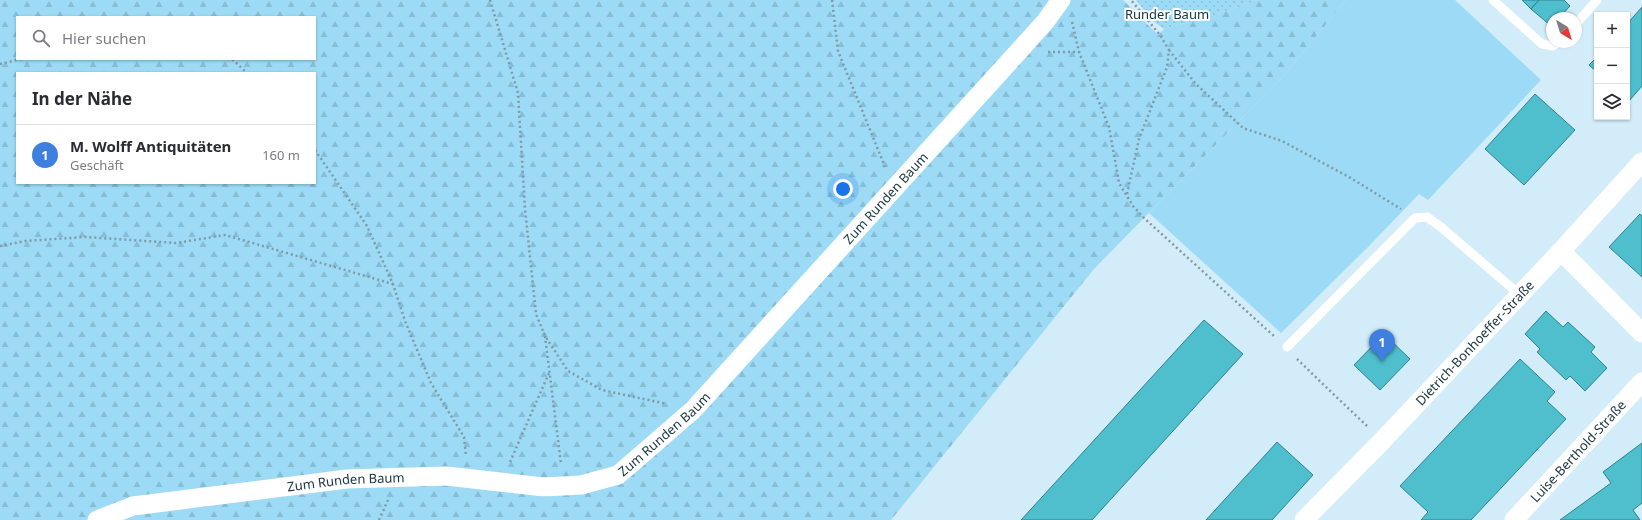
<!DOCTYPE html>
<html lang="de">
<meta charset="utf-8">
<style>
:root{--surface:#fff;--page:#f7f7f7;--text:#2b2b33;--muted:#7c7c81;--line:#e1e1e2;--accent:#bc5a1e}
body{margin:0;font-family:"Noto Sans",sans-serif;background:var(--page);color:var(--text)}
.controls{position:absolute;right:12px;top:12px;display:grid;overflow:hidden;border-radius:0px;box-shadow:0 1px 3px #0004}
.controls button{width:36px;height:36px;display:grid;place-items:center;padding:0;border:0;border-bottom:1px solid var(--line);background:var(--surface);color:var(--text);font:20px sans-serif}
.compass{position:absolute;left:1546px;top:12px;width:36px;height:36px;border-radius:50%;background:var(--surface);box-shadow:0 1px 3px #0004;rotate:142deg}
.you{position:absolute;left:843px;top:189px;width:14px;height:14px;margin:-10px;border:3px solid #fff;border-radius:50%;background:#1a73e8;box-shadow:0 0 0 6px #1a73e833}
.badge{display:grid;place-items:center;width:26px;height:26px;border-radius:50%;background:var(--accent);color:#fff;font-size:13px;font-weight:700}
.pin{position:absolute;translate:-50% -33px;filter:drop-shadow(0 1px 2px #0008)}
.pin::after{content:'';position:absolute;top:21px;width:14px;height:12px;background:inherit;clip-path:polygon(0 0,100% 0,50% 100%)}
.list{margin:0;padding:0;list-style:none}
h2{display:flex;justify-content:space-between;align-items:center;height:52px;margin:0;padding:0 16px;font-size:17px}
h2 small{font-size:13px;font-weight:400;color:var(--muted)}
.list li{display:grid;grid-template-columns:26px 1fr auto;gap:12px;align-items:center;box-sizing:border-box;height:60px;padding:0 16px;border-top:1px solid var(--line)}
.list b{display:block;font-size:15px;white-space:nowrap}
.list p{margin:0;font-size:13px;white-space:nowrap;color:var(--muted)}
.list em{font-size:13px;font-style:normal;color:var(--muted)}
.icon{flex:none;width:22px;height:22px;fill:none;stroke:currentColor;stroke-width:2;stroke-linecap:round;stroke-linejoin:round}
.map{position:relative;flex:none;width:1642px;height:520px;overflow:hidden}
.search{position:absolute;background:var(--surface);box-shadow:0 1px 3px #0004;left:16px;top:16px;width:300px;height:44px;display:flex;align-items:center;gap:10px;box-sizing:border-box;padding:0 14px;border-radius:0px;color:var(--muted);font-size:15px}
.panel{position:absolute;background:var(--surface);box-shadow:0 1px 3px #0004;left:16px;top:72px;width:300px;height:112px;border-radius:0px}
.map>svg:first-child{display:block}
.grass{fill:#9cdaf6}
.forest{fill:url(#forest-firs);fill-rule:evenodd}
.park{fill:url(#park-dots)}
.building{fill:#4fbfce;stroke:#2e828d}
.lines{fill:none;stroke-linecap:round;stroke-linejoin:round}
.path{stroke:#7e9aa6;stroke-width:2.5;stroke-dasharray:2 3;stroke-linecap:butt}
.lane{stroke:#fff;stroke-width:9}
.street{stroke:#fff;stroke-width:19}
.labels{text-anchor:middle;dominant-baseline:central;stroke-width:4;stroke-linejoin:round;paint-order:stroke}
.park-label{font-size:13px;fill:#0c3747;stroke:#fff}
.street-label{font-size:13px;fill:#193541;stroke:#fff}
</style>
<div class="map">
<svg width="1642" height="520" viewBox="0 0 1642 520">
<defs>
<pattern id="forest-firs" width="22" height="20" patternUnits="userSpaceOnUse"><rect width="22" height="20" fill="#9cdaf6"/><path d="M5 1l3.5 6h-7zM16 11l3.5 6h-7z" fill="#86bcd4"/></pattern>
<pattern id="park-dots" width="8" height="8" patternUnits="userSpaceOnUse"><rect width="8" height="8" fill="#9cdaf6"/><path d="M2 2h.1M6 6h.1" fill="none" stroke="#86bcd4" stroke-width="1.8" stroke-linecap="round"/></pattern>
</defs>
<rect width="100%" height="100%" fill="#d2edf9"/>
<polygon class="grass" points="1346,0 1455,0 1541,80 1428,200 1419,194 1369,246 1281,333 1149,213 1285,74"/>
<path class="forest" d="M0 0H1123L1158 35 1164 29 1214 15 1257 0H1346L1285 74 1094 269 891 520H0ZM17 17H315V59H17ZM17 73H315V183H17Z"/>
<polygon class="park" points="1136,0 1257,0 1214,15 1164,29 1152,20"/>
<g class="building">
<polygon points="1522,0 1539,0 1531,9"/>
<polygon points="1539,0 1564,0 1570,6 1559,18 1552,18 1551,26 1531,9"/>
<polygon points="1642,7 1642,86 1629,101 1627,100 1627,24"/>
<polygon points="1597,57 1597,72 1589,65"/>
<polygon points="1535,94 1575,130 1524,185 1485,149"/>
<polygon points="1640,214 1642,216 1642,277 1609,247"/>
<polygon points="1546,311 1563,327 1568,322 1595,347 1591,352 1607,368 1585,391 1570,376 1566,380 1537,352 1540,349 1525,334"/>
<polygon points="1204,320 1243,354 1092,520 1021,520"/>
<polygon points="1384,334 1410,359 1380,390 1354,365"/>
<polygon points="1520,359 1555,392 1547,401 1566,419 1471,520 1421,520 1428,512 1400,486"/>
<polygon points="1277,442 1313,475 1272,520 1206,520"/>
<polygon points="1642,443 1642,503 1633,510 1640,520 1560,520 1611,483 1603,472"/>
</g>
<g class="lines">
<g class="path">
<polyline points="490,0 518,93 525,209 536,314 545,336 568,371 602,390 667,404"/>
<polyline points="832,0 838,51 885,167"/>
<polyline points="1072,22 1079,52 1109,127 1119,183 1133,206 1144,218 1275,337"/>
<polyline points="1169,50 1195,83 1243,128 1282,141 1349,177 1401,209"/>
<polyline points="1048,52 1079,52"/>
<polyline points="227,59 233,60 247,73"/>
<polyline points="0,64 21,59"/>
<polyline points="315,150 367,226 393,284 405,321 431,383 464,437 466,456"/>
<polyline points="1127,194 1139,139 1167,67 1169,50 1160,35 1131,0"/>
<polyline points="0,246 25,241 85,237 176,243 225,235 393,284"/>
<polyline points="545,336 561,464"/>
<polyline points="1297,359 1328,389 1367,426"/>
<polyline points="510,462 549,373"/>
<polyline points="379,520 388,500"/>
</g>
<g class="lane">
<polyline points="1493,0 1542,44 1553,46 1558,42"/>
<polyline points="1576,24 1597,0"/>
<polyline points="1287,347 1415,218 1427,217 1442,228 1519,294"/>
</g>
<g class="street">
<polyline points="1561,251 1642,333"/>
<path id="s1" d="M97 520 133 506 347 479 446 476 544 487 581 485 618 475 693 410 1018 52 1045 22 1061 0"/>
<path id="s2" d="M1304 520 1383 440 1561 251 1642 162"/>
<path id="s3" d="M1514 520 1642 382"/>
</g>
</g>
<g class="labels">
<g class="park-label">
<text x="1167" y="14">Runder Baum</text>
</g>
<g class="street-label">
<text stroke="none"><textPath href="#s1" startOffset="913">Zum Runden Baum</textPath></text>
<text stroke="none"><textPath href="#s2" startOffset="246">Dietrich-Bonhoeffer-Straße</textPath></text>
<text stroke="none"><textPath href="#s1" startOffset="589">Zum Runden Baum</textPath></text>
<text stroke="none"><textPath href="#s3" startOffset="94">Luise-Berthold-Straße</textPath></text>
<text stroke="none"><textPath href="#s1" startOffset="253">Zum Runden Baum</textPath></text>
</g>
</g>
</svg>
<div class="controls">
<button>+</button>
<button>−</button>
<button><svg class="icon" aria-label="layers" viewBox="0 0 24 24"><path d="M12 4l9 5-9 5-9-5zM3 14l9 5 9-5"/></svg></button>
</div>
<svg class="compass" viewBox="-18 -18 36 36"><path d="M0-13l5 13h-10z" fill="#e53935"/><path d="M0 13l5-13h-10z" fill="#7c7c81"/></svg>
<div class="you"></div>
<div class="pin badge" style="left:1382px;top:362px;background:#3f7fe0">1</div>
<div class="search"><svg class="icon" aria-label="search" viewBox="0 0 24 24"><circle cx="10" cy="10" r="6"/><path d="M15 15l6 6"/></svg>Hier suchen</div>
<section class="panel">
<h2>In der Nähe<small></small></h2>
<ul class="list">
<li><span class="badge" style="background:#3f7fe0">1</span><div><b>M. Wolff Antiquitäten</b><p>Geschäft</p></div><em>160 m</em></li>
</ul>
</section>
</div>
